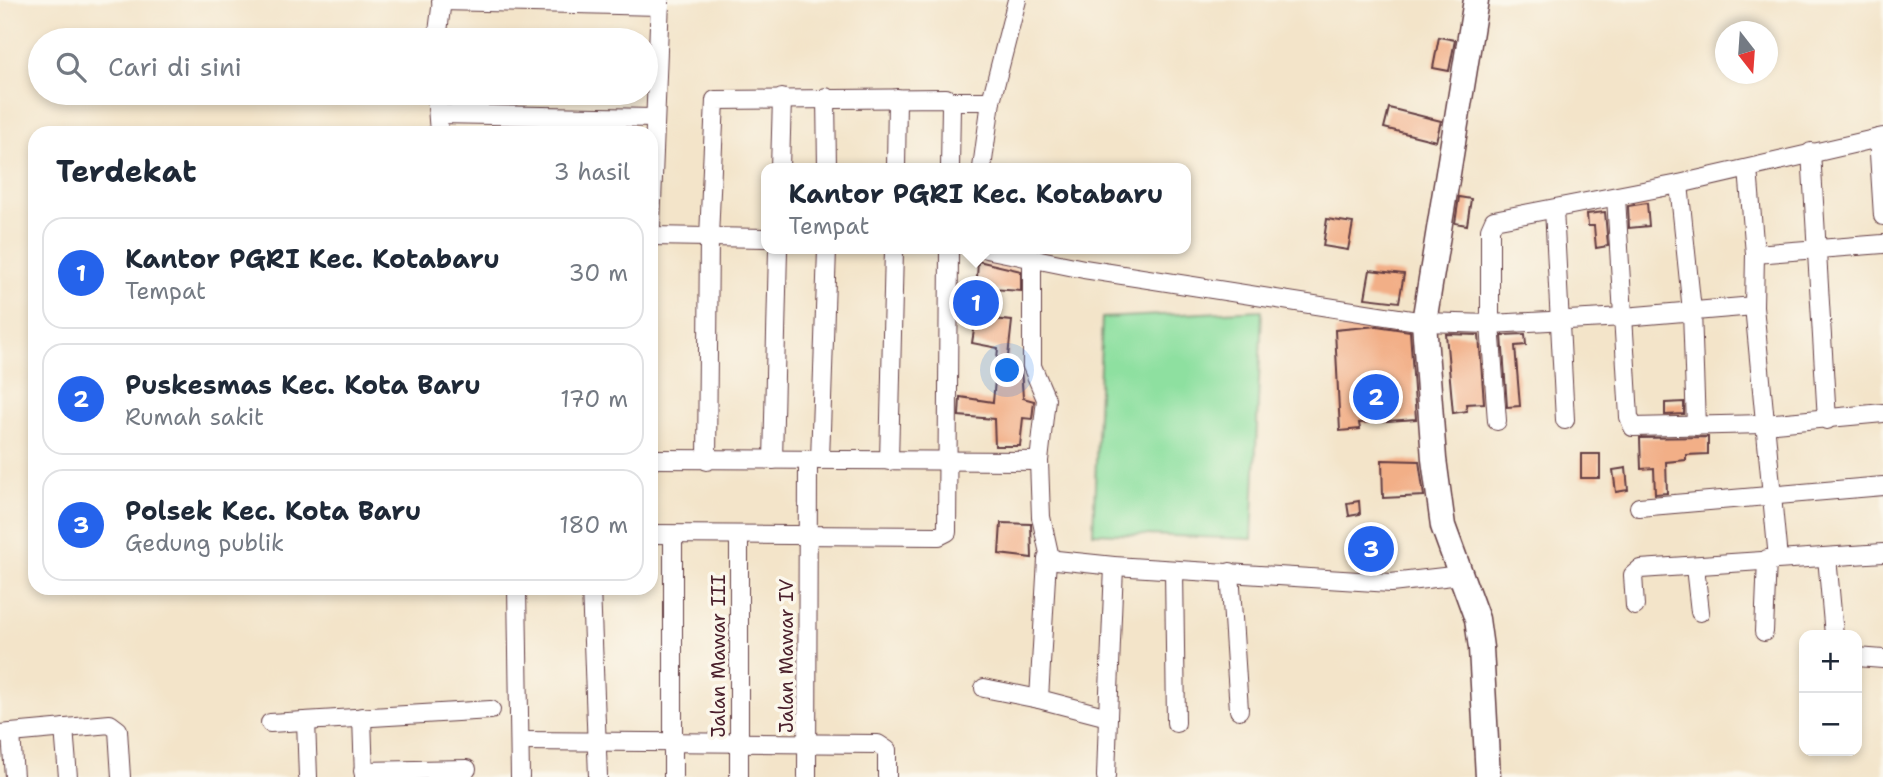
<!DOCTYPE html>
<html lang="id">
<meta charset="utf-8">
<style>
:root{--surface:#fff;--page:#f6f6f7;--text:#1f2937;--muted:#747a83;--line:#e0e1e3;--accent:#2563eb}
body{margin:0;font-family:"Shantell Sans",sans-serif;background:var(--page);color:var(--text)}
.controls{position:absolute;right:21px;bottom:21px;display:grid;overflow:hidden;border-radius:14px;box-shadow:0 4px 10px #0003}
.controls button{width:63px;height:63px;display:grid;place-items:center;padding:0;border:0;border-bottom:2px solid var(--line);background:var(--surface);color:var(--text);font:35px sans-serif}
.compass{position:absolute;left:1715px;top:21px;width:63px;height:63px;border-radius:50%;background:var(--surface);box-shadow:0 4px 10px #0003;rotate:163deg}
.you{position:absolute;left:1008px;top:371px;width:24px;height:24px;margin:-18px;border:5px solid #fff;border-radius:50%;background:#1a73e8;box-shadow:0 0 0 10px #1a73e833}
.badge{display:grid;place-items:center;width:46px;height:46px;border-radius:50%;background:var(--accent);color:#fff;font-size:23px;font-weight:700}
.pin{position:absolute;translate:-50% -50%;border:4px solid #fff;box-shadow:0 2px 7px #0006}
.popup{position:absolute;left:761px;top:163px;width:430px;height:91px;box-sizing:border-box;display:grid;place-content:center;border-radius:14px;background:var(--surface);filter:drop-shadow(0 2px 5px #0005);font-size:23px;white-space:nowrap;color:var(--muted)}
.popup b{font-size:26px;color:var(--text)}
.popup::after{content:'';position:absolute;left:50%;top:100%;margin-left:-14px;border:14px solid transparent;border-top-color:var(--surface)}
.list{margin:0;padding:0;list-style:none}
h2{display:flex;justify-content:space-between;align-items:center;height:91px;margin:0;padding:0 28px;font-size:30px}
h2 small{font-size:23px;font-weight:400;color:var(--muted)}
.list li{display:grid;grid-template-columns:46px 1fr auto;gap:21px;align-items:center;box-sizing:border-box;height:112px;margin:0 14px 14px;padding:0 14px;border:2px solid var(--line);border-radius:21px}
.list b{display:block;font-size:26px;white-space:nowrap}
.list p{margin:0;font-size:23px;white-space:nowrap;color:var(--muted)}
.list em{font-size:23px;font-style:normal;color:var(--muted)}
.icon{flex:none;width:38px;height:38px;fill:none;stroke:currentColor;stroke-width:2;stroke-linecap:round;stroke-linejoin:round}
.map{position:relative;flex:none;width:1883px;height:777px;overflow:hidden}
.search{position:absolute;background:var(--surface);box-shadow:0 4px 10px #0003;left:28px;top:28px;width:630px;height:77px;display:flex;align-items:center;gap:18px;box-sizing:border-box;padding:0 24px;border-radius:38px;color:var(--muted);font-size:26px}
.panel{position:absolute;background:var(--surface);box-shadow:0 4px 10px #0003;left:28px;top:126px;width:630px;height:469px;border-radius:21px}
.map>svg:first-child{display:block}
.green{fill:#8ee0a0;stroke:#6c8066;stroke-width:2}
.building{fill:#f2af87}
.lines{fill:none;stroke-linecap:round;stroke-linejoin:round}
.street-casing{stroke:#633d43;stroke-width:20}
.secondary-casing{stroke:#633d43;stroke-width:27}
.street{stroke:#fff;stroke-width:18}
.secondary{stroke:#fff;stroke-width:24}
.labels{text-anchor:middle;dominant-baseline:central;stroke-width:7;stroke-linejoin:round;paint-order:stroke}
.street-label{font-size:19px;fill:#4a1f2b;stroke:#fbf7ec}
</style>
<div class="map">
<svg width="1883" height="777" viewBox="0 0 1883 777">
<rect width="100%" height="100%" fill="#fbf7ec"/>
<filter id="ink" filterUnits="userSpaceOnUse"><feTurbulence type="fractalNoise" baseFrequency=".0143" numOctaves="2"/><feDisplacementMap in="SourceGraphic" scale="14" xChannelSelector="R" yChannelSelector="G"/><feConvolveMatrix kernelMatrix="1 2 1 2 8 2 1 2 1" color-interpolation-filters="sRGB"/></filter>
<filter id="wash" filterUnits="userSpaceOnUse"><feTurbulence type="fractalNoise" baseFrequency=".00686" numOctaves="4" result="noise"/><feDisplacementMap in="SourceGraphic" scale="28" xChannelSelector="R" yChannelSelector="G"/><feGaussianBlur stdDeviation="1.57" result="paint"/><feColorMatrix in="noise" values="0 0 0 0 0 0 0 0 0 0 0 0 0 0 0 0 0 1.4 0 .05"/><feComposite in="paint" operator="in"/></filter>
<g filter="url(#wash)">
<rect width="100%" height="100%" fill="#f3e4c9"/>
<polygon class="green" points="1262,310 1252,539 1093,533 1102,318"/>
<g id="blocks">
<g class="building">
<polygon points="1439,37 1455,40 1449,71 1433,68"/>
<polygon points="1389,108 1441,121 1436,141 1384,128"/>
<polygon points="1459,197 1471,199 1467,225 1455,223"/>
<polygon points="1647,203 1649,226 1629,228 1628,206"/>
<polygon points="1605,212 1608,246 1596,248 1594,226 1588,226 1587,214"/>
<polygon points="1327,219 1353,223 1348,250 1323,246"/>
<polygon points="978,261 1021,271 1021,291 992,289 992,319 1012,321 1007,366 1021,368 1023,398 1034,401 1032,419 1023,418 1020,446 995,446 994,419 959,416 960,397 993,402 998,348 972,343 977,311 960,309 962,293 976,295"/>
<polygon points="1370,270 1404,274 1399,302 1365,298"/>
<polygon points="1377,326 1410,331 1416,419 1359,423 1360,429 1340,431 1335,330"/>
<polygon points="1446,334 1479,335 1484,403 1466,404 1467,411 1453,413"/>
<polygon points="1525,334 1526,345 1515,346 1520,406 1507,407 1502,335"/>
<polygon points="1684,402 1684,414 1665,415 1665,403"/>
<polygon points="1708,437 1708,454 1686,455 1686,460 1666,462 1667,493 1655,494 1654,468 1641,469 1640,438"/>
<rect x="1581" y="454" width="19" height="24"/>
<polygon points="1382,460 1419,461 1424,496 1383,498"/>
<polygon points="1626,468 1628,490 1616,492 1613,470"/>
<polygon points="1359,501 1360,514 1349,516 1347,503"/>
<polygon points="1001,523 1031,524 1032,558 999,554"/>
</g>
</g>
</g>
<g filter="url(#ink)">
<use href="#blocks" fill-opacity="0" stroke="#633d43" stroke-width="2"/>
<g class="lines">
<defs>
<g id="street">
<polyline points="441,1 660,6"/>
<polyline points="437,40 442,0"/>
<polyline points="436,93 439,133"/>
<polyline points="826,97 827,168"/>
<polyline points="950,101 991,101 1017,0"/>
<polyline points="438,114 655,118"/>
<polyline points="1878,138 1883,216"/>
<polyline points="1811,152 1827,420"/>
<polyline points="780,168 782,98"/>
<polyline points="896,168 897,98"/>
<polyline points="982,168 991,101"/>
<polyline points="1748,169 1755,254 1754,306 1778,559"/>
<polyline points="1679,184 1692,311 1696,426"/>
<polyline points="1616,197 1629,417 1633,427 1765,424 1883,413"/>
<polyline points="1554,209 1565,420"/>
<polyline points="651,227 660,0"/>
<polyline points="651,236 766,238"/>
<polyline points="986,249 1084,269 1424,322 1490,324 1624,317 1754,306"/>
<polyline points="1755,254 1883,244"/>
<polyline points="1032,258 1032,366 1046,399 1039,461 1041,517 1050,558"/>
<polyline points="1497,421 1490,324 1490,229 1494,220 1679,184 1883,137"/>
<polyline points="651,459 1039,461"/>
<polyline points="773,460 778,249"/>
<polyline points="820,460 827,249"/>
<polyline points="707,461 709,237 715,100 946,98 951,105 950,168"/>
<polyline points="889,461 894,249"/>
<polyline points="1639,507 1883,486"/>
<polyline points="651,534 939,536 947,532 949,249"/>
<polyline points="673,535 673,777"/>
<polyline points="739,535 739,777"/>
<polyline points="1827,557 1834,635"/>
<polyline points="1695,567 1700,612"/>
<polyline points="1174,570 1176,723"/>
<polyline points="1230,572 1239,710"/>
<polyline points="517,588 520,777"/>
<polyline points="591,588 598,777"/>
<polyline points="1635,606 1633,575 1640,569 1883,553"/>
<polyline points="1764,632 1767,559"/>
<polyline points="1857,657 1883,659"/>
<polyline points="984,688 1039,699"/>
<polyline points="362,717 364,777"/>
<polyline points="1108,717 1114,566"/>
<polyline points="306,721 308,777"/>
<polyline points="270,723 491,710"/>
<polyline points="64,728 68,777"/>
<polyline points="11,733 14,777"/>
<polyline points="0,734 110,724 118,730 121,777"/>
<polyline points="520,741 878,744 887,750 887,777"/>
<polyline points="363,771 467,769"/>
<polyline points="807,777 808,460"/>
<polyline points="1106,777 1108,717 1039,699 1047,559 1114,566 1391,583 1461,575"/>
</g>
<polyline id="secondary" points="1476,0 1424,322 1434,459 1443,526 1477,619 1481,648 1488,777"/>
</defs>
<use href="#street" class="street-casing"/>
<use href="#secondary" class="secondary-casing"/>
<use href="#street" class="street"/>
<use href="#secondary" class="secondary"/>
</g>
</g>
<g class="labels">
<g class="street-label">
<text transform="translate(718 656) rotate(-90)">Jalan Mawar III</text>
<text transform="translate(786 656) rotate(-90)">Jalan Mawar IV</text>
</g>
</g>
</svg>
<div class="controls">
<button>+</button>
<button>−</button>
</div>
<svg class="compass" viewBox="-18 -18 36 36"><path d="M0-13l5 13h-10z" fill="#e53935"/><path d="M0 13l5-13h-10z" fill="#747a83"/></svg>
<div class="you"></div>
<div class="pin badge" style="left:976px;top:303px">1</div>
<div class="popup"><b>Kantor PGRI Kec. Kotabaru</b>Tempat</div>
<div class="pin badge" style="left:1376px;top:397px">2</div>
<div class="pin badge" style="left:1371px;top:549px">3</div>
<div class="search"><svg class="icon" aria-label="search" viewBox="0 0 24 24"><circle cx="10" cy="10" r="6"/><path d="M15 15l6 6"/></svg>Cari di sini</div>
<section class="panel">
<h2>Terdekat<small>3 hasil</small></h2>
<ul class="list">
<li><span class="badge">1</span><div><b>Kantor PGRI Kec. Kotabaru</b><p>Tempat</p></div><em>30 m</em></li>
<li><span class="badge">2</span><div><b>Puskesmas Kec. Kota Baru</b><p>Rumah sakit</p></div><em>170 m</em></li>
<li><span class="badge">3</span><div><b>Polsek Kec. Kota Baru</b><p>Gedung publik</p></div><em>180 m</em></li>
</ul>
</section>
</div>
